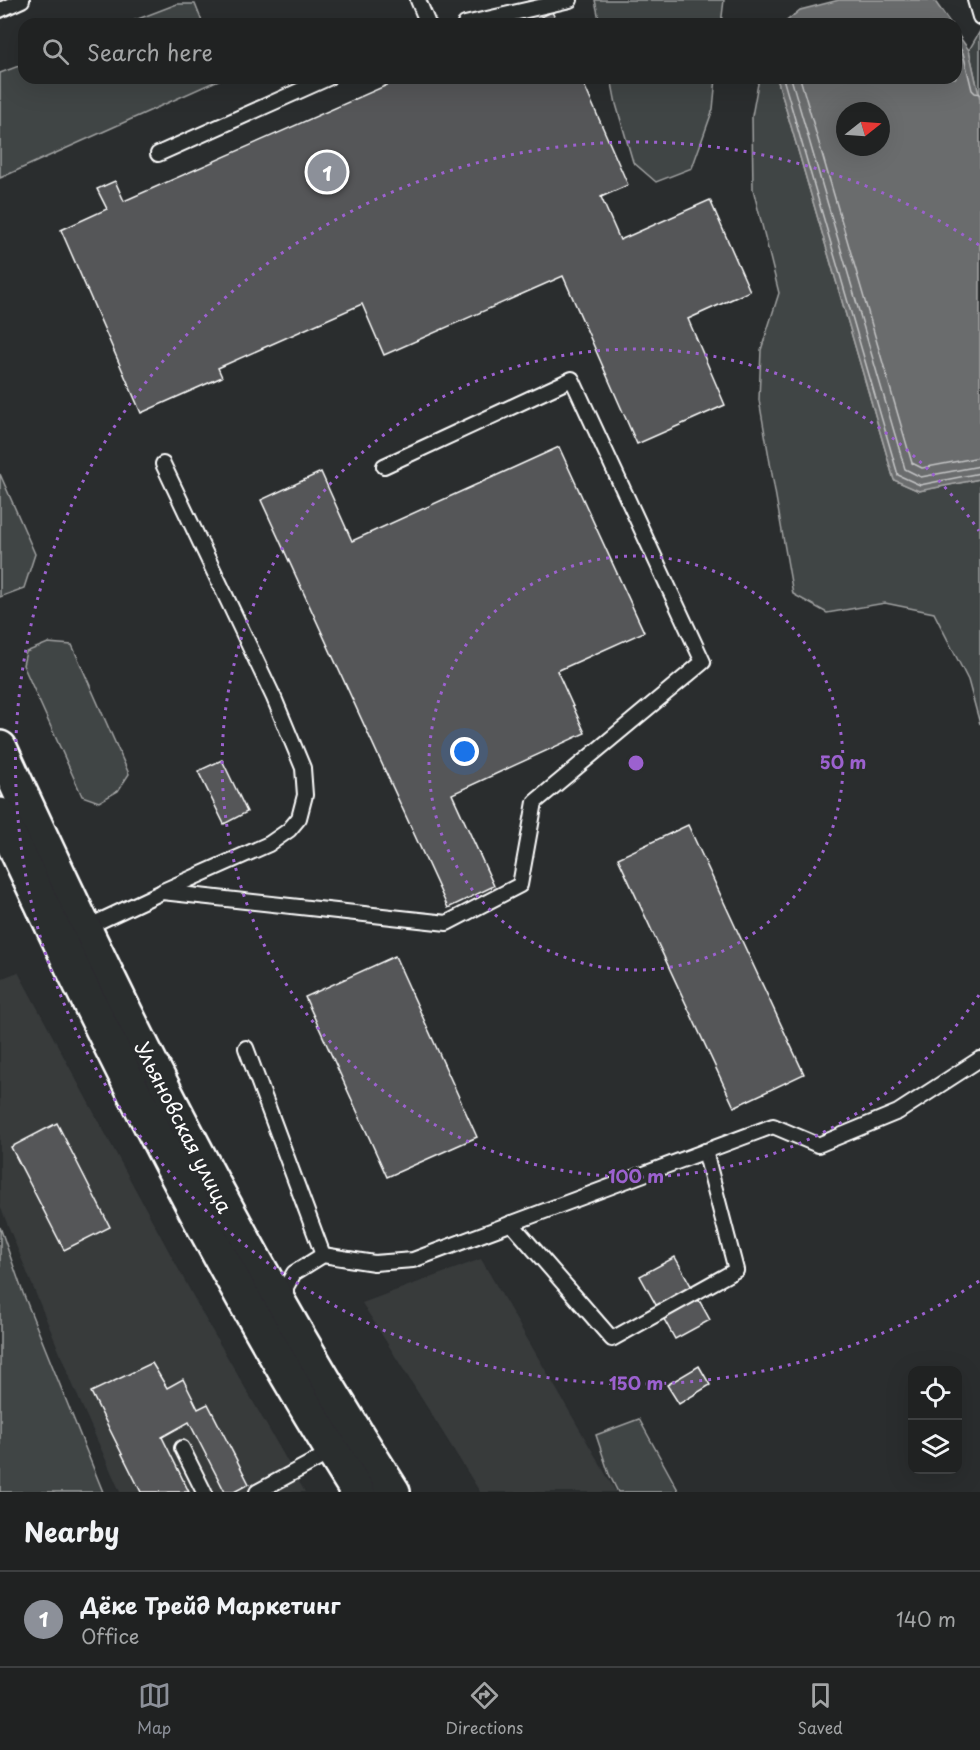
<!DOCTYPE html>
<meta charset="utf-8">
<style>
:root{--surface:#202222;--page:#282a2a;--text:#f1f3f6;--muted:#a2a4a5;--line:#3d3f40;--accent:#8c9099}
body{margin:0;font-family:"Playpen Sans",sans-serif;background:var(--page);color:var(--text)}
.controls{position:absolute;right:18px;bottom:18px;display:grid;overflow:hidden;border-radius:12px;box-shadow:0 6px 24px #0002}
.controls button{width:54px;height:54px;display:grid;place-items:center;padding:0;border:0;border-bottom:2px solid var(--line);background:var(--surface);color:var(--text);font:30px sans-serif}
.compass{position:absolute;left:836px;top:102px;width:54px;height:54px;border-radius:50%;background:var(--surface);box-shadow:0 6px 24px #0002;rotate:73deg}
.you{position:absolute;left:465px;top:752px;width:21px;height:21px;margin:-15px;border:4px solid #fff;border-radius:50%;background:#1a73e8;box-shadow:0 0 0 9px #1a73e833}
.badge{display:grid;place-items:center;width:39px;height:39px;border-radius:50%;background:var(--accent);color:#fff;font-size:20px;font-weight:700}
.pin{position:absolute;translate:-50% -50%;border:3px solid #fff;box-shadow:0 2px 6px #0006}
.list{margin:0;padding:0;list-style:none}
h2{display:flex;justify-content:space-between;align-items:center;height:78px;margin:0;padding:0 24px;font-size:26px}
h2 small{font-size:20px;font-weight:400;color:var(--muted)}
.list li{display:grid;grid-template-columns:39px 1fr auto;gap:18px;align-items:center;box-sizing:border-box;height:96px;padding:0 24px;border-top:2px solid var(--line)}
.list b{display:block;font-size:22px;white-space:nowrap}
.list p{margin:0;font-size:20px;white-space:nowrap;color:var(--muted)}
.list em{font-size:20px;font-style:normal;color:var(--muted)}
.icon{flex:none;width:33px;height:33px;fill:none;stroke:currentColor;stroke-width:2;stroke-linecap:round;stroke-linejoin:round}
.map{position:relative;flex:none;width:980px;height:1492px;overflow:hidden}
.search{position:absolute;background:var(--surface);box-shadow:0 6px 24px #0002;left:18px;right:18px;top:18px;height:66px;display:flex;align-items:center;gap:15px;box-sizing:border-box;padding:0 21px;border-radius:18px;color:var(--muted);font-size:22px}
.sheet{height:174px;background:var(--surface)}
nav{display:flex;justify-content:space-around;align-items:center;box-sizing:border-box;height:84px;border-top:2px solid var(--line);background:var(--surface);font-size:16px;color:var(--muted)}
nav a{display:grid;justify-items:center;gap:3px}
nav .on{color:var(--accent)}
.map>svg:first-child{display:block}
.built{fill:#373a3b}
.green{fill:#414445;stroke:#a0a2a2;stroke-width:1.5}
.water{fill:#6a6c6d;stroke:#a6a7a7;stroke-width:1.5;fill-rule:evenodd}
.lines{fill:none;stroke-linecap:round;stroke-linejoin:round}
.shore{stroke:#c3c4c5;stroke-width:1.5}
.building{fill:#555758;stroke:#fff;stroke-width:1.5}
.service-casing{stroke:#fff;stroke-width:18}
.trunk-casing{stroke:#fff;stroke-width:38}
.service{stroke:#2a2d2e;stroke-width:14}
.trunk{stroke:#2a2d2e;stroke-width:33}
.ring{fill:none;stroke:#9c61cf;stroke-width:3;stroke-dasharray:3 6}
.labels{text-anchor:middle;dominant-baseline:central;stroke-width:4.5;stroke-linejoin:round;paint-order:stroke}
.street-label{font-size:20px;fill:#fff;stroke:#2a2d2e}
.centre{fill:#9c61cf;stroke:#2a2d2e;stroke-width:3}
.ring-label{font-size:18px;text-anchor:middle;font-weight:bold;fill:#9c61cf;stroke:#2a2d2e;stroke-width:4.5;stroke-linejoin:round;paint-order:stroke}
</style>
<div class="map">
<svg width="980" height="1492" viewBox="0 0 980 1492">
<rect width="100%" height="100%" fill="#2a2d2e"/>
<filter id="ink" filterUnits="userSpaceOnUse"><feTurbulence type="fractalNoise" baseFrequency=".0167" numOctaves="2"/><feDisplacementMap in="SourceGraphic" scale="12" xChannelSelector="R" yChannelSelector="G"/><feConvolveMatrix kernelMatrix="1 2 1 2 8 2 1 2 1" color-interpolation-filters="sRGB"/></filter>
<g filter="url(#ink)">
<g class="built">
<polygon points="18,972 206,1320 305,1492 120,1492 75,1390 0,1206 0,979"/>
<polygon points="481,1259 616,1492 480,1492 362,1303"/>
</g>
<g class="green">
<polygon points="595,0 724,0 721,24 600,24"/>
<polygon points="177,4 195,4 203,24 125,24"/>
<polygon points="980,31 980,99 969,50"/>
<polygon points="24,64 24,78 223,78 0,178 0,73"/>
<polygon points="611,78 716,78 713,109 692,168 656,182 633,162 616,104"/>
<polygon points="759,78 777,78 894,480 919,491 980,479 980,724 968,680 934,613 885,603 827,613 793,594 759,400 761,350 779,293 753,189 752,116"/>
<polygon points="0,474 35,554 24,588 0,597"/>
<polygon points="48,643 72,645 129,774 118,791 99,802 82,796 23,665 26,652"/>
<polygon points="0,1227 23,1293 103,1492 0,1492"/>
<polygon points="639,1419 679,1492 618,1492 609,1474 596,1435"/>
</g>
<g class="water">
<polygon points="839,0 934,0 951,24 783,24 800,10"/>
<path d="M956 32 969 50 980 99V479L919 491 894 480 777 78H956ZM845 111H881V147H845Z"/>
</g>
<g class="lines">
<g class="shore">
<polyline points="956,42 963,53 972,90 975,93 980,94"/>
<polyline points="783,78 898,475 920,485 980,473"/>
<polyline points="791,78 905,469 921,477 980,466"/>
<polyline points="800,78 912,463 922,468 980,457"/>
</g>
</g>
<g class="building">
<polygon points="552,12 558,24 526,24"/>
<polygon points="403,78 581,78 628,185 601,197 620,240 710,200 750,291 688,319 725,405 637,444 563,276 384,355 362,304 218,368 222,377 141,413 61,230 107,209 97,189 115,181 124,201"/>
<polygon points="559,447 644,632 557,671 585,733 452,794 494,886 448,908 261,500 321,472 352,541"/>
<polygon points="222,760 247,812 224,824 198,771"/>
<polygon points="688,825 804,1074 734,1107 618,858"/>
<polygon points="395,956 477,1137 387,1177 305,997"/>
<polygon points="57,1123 110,1227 64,1250 11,1147"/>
<polygon points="675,1257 710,1320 675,1339 640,1276"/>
<polygon points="152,1363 167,1388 183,1379 198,1409 208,1404 249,1484 234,1492 225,1492 189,1422 162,1437 189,1492 141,1492 91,1392"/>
<polygon points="699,1366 710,1385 679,1404 667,1385"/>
</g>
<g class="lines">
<defs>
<g id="service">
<polyline points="418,0 428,24"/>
<polyline points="975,0 980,17"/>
<polyline points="0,10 22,0"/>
<polyline points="465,24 570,0"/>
<polyline points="158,154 328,78"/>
<polyline points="163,464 274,698 303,768 305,795 299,818 289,830 269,844 163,891"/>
<polyline points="85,928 162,892 447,923 520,885 535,802 703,662 572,379 384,466"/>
<polyline points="246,1048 323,1255"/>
<polyline points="511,1223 612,1339 736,1270 705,1151"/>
<polyline points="286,1301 286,1287 294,1273 323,1255 374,1263 413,1260 773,1126 818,1145 898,1112 980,1059"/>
<polyline points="182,1448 204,1492"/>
<polyline points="257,1492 333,1451"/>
</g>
<g id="trunk">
<path d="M0 748C117 1004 241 1255 393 1492"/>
<path d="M0 815C108 1047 222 1276 358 1492"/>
</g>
</defs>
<use href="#service" class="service-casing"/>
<use href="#trunk" class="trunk-casing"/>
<use href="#service" class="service"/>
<use href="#trunk" class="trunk"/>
</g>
</g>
<g class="ring">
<circle cx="636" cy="763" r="207"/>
<path d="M979 995A414 414 0 1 1 979 531"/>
<path d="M979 1281A621 621 0 1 1 979 245"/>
</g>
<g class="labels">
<g class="street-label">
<text transform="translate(184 1127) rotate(63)">Ульяновская улица</text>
</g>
</g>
<circle cx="636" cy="763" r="9" class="centre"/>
<g class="ring-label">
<text x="843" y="769">50 m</text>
<text x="636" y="1183">100 m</text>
<text x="636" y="1390">150 m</text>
</g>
</svg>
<div class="controls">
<button><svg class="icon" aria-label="locate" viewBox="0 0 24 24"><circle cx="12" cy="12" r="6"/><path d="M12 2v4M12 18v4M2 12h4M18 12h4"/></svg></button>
<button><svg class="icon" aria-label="layers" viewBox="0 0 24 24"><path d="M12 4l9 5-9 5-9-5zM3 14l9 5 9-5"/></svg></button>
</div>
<svg class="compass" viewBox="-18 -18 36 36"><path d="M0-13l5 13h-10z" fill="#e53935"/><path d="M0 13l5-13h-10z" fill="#a2a4a5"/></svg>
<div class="you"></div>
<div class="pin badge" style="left:327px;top:172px">1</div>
<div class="search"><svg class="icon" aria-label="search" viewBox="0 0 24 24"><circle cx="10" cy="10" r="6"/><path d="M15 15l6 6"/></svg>Search here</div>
</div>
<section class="sheet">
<h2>Nearby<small></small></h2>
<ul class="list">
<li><span class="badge">1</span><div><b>Дёке Трейд Маркетинг</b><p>Office</p></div><em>140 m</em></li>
</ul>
</section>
<nav>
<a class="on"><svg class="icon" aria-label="map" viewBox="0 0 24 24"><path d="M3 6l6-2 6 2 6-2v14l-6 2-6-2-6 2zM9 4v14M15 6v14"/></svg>Map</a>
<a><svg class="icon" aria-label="directions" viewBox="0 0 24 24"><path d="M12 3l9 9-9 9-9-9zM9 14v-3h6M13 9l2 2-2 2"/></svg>Directions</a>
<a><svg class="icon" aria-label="saved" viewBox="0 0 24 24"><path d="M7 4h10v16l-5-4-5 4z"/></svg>Saved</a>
</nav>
